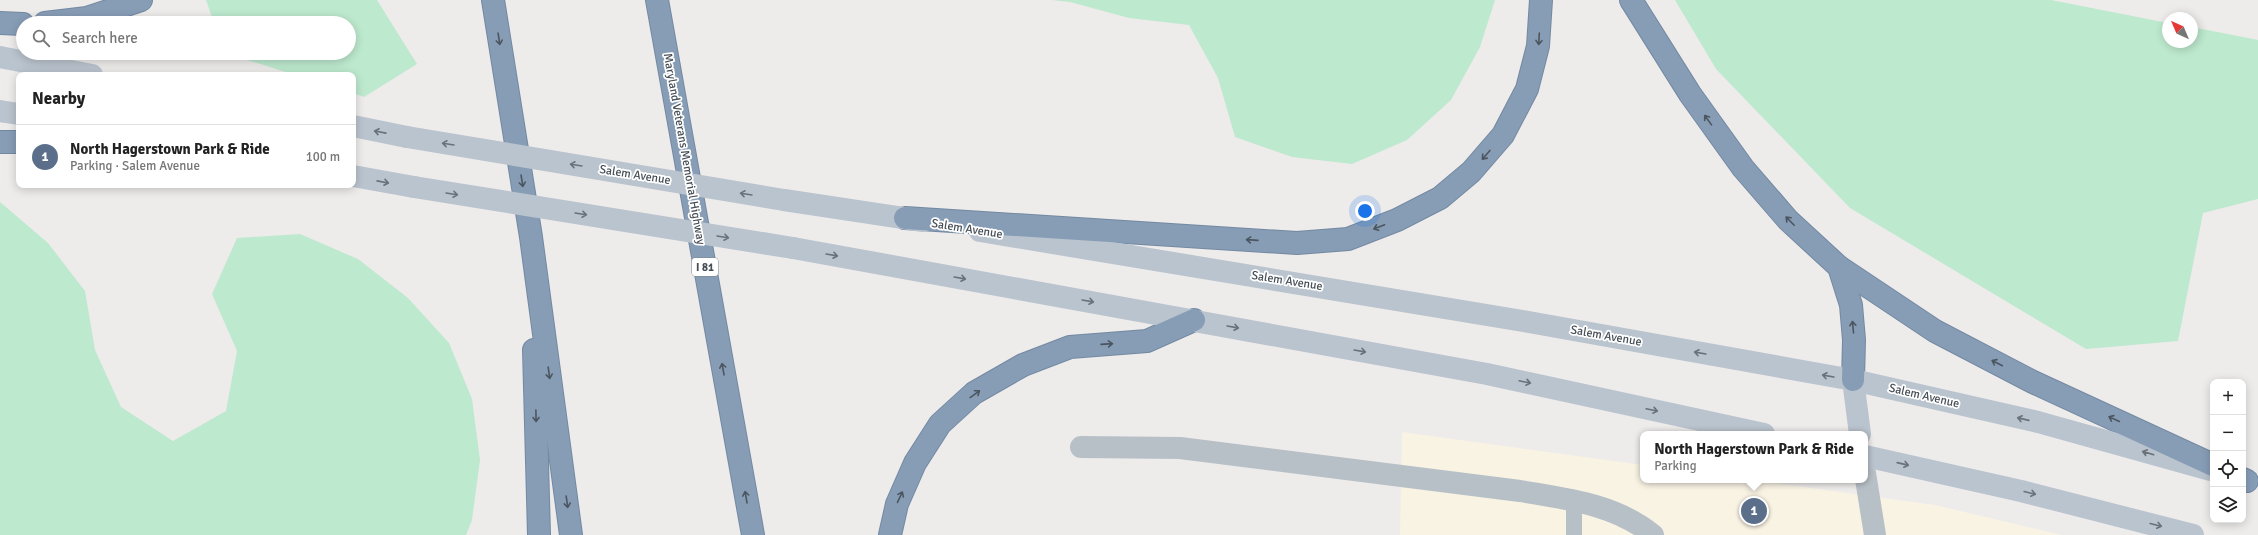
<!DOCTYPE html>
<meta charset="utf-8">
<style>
:root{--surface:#fff;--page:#f2f2f2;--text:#222;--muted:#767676;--line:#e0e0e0;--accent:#1a73e8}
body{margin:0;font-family:Signika,sans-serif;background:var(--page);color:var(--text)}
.controls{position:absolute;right:12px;bottom:12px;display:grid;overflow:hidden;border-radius:8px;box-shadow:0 2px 10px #0003}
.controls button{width:36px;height:36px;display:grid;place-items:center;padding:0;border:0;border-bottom:1px solid var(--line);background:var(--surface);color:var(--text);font:20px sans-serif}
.compass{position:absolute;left:2162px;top:12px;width:36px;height:36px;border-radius:50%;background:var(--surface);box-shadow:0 2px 10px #0003;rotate:316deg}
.you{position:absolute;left:1365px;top:211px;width:14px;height:14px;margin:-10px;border:3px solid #fff;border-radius:50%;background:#1a73e8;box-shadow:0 0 0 6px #1a73e833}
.badge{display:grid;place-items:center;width:26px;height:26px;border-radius:50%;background:var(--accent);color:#fff;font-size:13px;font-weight:700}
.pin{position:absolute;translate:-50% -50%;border:2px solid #fff;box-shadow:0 1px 4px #0006}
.popup{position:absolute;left:1640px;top:431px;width:228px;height:52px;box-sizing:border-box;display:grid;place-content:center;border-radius:8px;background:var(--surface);filter:drop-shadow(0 1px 3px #0005);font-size:13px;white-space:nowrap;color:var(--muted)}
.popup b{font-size:15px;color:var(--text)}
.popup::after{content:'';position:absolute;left:50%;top:100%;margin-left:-8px;border:8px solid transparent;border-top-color:var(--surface)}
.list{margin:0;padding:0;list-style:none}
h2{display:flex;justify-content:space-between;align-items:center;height:52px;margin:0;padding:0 16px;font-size:17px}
h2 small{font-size:13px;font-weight:400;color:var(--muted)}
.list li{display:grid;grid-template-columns:26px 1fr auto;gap:12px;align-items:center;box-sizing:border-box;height:64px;padding:0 16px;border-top:1px solid var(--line)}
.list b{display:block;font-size:15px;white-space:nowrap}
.list p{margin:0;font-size:13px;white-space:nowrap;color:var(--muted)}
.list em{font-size:13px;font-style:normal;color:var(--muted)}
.icon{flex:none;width:22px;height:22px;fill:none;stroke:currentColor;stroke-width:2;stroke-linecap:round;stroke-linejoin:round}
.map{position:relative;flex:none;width:2258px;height:535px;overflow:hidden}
.search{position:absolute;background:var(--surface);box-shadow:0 2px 10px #0003;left:16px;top:16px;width:340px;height:44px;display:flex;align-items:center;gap:10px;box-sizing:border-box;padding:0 14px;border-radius:22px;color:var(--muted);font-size:15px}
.panel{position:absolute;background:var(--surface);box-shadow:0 2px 10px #0003;left:16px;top:72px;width:340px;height:116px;border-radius:8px}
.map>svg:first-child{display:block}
.commercial{fill:#f9f3e4}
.green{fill:#bde9ce}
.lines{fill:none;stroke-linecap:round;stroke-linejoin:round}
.motorway-casing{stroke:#7389a2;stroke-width:24}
.service{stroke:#b8c0c7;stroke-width:16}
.minor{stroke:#b8c0c7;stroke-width:22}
.secondary{stroke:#bac4ce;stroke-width:22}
.motorway{stroke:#879db6;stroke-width:22}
.secondary-bridge{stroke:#bac4ce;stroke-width:22}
.oneway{stroke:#4c5660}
.oneway2{stroke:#69717a}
.labels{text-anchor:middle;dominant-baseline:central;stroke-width:3.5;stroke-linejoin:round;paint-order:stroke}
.shield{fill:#fff;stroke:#7e8389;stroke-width:1}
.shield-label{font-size:11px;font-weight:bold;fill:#464e56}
.street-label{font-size:12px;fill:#464e56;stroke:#fff}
</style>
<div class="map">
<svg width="2258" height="535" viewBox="0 0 2258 535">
<rect width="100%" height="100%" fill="#eeebeb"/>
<polygon class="commercial" points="1402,432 1643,465 1643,480 1753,480 1935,505 2062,535 1400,535"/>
<g class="green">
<polygon points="206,0 377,0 417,64 364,97 353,93 353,75 295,75 225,53 349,53 349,23 214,23"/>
<polygon points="1052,0 1495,0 1480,47 1451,100 1407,140 1352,164 1292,157 1235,137 1218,78 1189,25 1129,18 1070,2"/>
<polygon points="1675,0 2051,0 2168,23 2168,42 2192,42 2192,27 2258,40 2258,199 2203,213 2178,341 2086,349 1850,208 1716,69"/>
<polygon points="0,202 48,243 85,291 95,350 121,407 173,441 226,411 237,351 212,294 237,238 300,234 358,259 408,298 449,343 472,399 480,460 472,520 466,535 0,535"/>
</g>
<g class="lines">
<defs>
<g id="motorway">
<polyline points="493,0 531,237 571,535"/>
<polyline points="657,0 753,535"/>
<polyline points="1631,0 1690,94 1743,168 1788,220 1839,267 1851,305 1854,340 1853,380"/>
<polyline points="0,23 23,24"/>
<polyline points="45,23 87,18 141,0"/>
<polyline points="0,142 19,142"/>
<polyline points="905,218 1297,243 1348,239 1397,220 1440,198 1471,172 1503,135 1527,89 1538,46 1541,0"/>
<polyline points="1839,267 1935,331 2033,382 2213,465"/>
<polyline points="534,350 539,535"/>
<polyline points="2243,479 2247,481"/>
<polyline points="890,535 897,504 915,463 940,424 974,393 1023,365 1070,347 1147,341 1194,320"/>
</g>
</defs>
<use href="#motorway" class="motorway-casing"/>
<polyline class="service" points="1574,500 1574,535"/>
<g class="minor">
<path d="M1081 447 1180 448 1520 491C1567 499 1615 504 1653 535"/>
<polyline points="1865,473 1875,535"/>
</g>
<g class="secondary">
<polyline points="0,57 92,75"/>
<polyline points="0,111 19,114"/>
<polyline points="353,126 407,137"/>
<polyline points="353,176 414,187"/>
<polyline points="784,200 923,221"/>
<polyline points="980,231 1523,321 1853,380 2038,422 2210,470"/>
<polyline points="793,248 1487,374 1764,434"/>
<polyline points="1853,380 1860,434"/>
<polyline points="1865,456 2021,491 2193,535"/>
</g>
<use href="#motorway" class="motorway"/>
<g class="secondary-bridge">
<polyline points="407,137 784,200"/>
<polyline points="414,187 793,248"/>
</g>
</g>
<defs><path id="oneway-shaft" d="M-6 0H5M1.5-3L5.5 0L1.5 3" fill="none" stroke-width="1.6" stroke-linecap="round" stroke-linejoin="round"/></defs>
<g class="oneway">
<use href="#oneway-shaft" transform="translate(499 39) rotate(81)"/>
<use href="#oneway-shaft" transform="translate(1539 39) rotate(93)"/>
<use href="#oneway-shaft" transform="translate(1708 120) rotate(-126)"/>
<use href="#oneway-shaft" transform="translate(1486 155) rotate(131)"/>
<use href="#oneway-shaft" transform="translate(522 181) rotate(81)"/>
<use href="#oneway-shaft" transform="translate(1790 221) rotate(-135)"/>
<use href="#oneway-shaft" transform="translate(1379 227) rotate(159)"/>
<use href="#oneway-shaft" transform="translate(1252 240) rotate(-176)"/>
<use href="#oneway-shaft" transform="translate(1853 327) rotate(-95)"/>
<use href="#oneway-shaft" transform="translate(1107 344) rotate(-4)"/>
<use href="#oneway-shaft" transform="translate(1997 363) rotate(-153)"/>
<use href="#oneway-shaft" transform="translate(723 369) rotate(-100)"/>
<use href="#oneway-shaft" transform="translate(549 373) rotate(82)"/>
<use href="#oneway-shaft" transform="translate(975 394) rotate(-36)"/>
<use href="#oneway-shaft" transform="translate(536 416) rotate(89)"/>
<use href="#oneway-shaft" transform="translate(2114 419) rotate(-155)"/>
<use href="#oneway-shaft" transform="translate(746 497) rotate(-100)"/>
<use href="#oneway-shaft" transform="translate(900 497) rotate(-65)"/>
<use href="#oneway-shaft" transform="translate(567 502) rotate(82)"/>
</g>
<g class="oneway2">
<use href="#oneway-shaft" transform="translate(380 132) rotate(-169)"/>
<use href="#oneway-shaft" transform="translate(448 144) rotate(-171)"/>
<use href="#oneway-shaft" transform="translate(576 165) rotate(-171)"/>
<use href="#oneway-shaft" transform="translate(383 182) rotate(11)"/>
<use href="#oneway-shaft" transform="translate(452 194) rotate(9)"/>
<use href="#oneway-shaft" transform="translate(746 194) rotate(-171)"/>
<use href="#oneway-shaft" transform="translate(581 214) rotate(9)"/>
<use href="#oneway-shaft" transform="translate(723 237) rotate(9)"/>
<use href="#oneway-shaft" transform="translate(832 255) rotate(10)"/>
<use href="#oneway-shaft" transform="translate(960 278) rotate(10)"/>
<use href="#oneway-shaft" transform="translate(1088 301) rotate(10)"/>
<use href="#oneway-shaft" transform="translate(1233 327) rotate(10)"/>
<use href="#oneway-shaft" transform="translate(1360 351) rotate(10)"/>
<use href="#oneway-shaft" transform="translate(1700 353) rotate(-170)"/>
<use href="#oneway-shaft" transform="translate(1828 376) rotate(-170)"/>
<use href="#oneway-shaft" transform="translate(1525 382) rotate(12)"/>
<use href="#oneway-shaft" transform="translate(1652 410) rotate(12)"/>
<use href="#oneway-shaft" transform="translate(2023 419) rotate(-167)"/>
<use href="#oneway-shaft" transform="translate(2148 453) rotate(-164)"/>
<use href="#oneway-shaft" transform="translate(1903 464) rotate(13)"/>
<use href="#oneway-shaft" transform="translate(2030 493) rotate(14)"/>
<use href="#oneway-shaft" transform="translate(2156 525) rotate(14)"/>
</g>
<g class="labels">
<rect class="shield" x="692" y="258" width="26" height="18" rx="3"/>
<g class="shield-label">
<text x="705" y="267">I 81</text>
</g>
<g class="street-label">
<text transform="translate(684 149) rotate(80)">Maryland Veterans Memorial Highway</text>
<text transform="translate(635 175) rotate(9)">Salem Avenue</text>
<text transform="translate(967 229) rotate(9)">Salem Avenue</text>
<text transform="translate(1287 281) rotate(9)">Salem Avenue</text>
<text transform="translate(1606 336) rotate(10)">Salem Avenue</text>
<text transform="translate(1924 396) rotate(13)">Salem Avenue</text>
</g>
</g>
</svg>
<div class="controls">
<button>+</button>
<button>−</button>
<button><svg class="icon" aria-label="locate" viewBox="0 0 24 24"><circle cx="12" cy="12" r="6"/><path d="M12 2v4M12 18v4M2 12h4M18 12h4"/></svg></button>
<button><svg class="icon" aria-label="layers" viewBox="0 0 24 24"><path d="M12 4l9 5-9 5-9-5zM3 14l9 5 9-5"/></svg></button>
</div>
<svg class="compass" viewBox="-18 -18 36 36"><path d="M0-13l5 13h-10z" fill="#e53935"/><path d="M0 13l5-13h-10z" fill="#767676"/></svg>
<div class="you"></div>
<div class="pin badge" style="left:1754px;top:511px;background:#5c6f8a">1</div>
<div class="popup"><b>North Hagerstown Park &amp; Ride</b>Parking</div>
<div class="search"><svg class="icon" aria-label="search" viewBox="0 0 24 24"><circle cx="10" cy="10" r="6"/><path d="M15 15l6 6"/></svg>Search here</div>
<section class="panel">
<h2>Nearby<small></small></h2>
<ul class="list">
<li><span class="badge" style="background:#5c6f8a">1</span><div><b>North Hagerstown Park &amp; Ride</b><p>Parking · Salem Avenue</p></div><em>100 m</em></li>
</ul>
</section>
</div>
